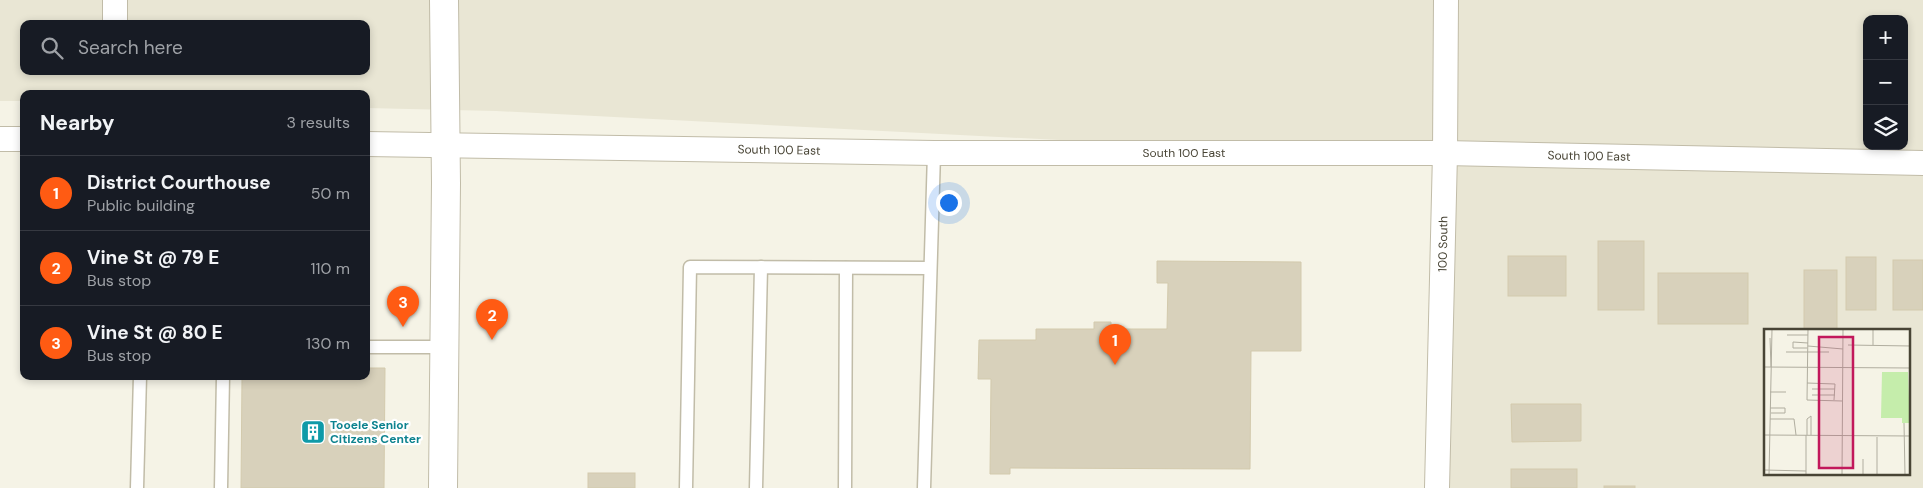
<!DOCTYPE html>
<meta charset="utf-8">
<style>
:root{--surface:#171b24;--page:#242831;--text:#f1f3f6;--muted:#9ea1a6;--line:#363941;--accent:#ff5b13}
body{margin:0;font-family:"DM Sans",sans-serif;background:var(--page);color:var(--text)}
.controls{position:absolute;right:15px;top:15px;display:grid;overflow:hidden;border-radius:10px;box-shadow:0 2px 8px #0003}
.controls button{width:45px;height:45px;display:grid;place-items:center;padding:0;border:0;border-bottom:1px solid var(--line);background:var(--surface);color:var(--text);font:25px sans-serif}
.you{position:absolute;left:948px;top:202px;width:18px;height:18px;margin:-12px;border:4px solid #fff;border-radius:50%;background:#1a73e8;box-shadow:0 0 0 8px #1a73e833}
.badge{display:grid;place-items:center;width:32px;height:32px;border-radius:50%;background:var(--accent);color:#fff;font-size:16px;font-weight:700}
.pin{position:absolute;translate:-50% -41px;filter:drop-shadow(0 1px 2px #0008)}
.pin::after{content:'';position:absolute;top:26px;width:18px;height:15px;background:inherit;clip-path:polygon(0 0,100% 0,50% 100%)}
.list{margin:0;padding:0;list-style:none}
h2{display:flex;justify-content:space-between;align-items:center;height:65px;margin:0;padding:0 20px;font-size:21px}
h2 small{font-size:16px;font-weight:400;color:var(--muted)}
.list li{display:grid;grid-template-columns:32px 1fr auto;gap:15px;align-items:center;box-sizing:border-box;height:75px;padding:0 20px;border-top:1px solid var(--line)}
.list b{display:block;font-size:19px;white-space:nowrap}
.list p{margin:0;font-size:16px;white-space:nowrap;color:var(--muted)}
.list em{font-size:16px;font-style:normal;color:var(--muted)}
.icon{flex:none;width:28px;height:28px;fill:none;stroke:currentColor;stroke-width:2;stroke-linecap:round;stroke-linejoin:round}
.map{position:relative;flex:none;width:1923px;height:488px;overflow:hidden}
.search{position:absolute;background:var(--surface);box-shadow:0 2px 8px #0003;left:20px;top:20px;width:350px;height:55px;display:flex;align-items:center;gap:12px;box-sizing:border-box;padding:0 18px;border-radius:10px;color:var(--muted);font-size:19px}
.panel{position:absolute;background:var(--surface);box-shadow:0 2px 8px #0003;left:20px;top:90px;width:350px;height:290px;border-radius:10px}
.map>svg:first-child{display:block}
.residential{fill:#e9e6d4;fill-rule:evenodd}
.building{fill:#d8d1bb;stroke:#d3caad}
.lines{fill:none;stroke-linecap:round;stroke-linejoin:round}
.service-casing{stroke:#c1bca8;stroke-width:15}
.minor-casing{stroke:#c1bca8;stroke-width:26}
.tertiary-casing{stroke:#c1bca8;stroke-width:30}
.service{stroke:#fff;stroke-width:12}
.minor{stroke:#fff;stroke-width:24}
.tertiary{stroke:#fff;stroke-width:28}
.labels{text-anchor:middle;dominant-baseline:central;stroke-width:4.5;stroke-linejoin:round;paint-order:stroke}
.street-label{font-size:12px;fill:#484435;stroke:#fff}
.culture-label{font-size:12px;font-weight:bold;fill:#0d838f;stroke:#fff;text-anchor:start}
.inset-road{fill:none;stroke:#b0ad9f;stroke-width:1}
.view{fill:#c2185b;fill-opacity:0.15;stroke:#c2185b;stroke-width:2.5}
.inset-edge{fill:none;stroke:#484435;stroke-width:2.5}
</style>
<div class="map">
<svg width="1923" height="488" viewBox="0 0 1923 488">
<rect width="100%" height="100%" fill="#f5f3e6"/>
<path class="residential" d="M0 0H1923V488H1447V160L496 111 366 108V94H24V101H0ZM1867 19H1904V146H1867ZM24 24H366V71H24ZM1766 330H1909V474H1766Z"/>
<g class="building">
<rect x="1598" y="241" width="46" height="69"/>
<rect x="366" y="248" width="2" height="57"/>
<rect x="1508" y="256" width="58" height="40"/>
<rect x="1846" y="257" width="30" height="53"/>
<rect x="1893" y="260" width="30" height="50"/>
<polygon points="1157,261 1301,262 1301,351 1251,351 1250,469 1010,468 1010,474 990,474 991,379 978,379 979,340 1036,340 1036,329 1094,329 1094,322 1111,322 1111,329 1167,329 1168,283 1157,283"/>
<rect x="1804" y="270" width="33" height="60"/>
<rect x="1658" y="273" width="90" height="51"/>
<polygon points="366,368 385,368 384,488 241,488 242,376 366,376"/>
<polygon points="1511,404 1581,404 1581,441 1512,442"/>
<rect x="1511" y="469" width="66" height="19"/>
<rect x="588" y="473" width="47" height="15"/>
<rect x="1604" y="486" width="31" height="2"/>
</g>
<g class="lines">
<defs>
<g id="service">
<polyline points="366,347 444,347"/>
<polyline points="137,488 140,376"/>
<polyline points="221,488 223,376"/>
<polyline points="686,488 690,267 930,268"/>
<polyline points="756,488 761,267"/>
<polyline points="845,488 846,268"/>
<polyline points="924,488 934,153"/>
</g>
<g id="minor">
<polyline points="115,24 115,0"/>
<polyline points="0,139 24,139"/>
<polyline points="366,144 934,153 1445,153 1923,163"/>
<polyline points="1437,488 1445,153 1446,0"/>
</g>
<polyline id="tertiary" points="443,488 446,183 444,0"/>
</defs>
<use href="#service" class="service-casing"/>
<use href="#minor" class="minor-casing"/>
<use href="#tertiary" class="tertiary-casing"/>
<use href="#service" class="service"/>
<use href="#minor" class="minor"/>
<use href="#tertiary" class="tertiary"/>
</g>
<defs>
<symbol id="building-square" viewBox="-11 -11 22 22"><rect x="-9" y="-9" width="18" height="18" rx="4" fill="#0f9aa8" stroke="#fff"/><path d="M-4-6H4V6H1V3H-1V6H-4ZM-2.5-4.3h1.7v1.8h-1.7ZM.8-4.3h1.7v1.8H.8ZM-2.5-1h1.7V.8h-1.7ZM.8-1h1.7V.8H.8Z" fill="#fff"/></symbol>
</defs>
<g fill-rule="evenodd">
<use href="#building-square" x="299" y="418" width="28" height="28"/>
</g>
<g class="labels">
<g class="street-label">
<text transform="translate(779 150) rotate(1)">South 100 East</text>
<text x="1184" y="153">South 100 East</text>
<text transform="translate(1589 156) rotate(1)">South 100 East</text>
<text transform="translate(1443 244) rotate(-89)">100 South</text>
</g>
<g class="culture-label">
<text x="330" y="425">Tooele Senior<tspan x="330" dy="14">Citizens Center</tspan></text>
</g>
</g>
<g transform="translate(1764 329)">
<rect width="146" height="146" fill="#f5f3e6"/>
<path d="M118 43H144L146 94H138V89H117Z" fill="#c5edab"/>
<path class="inset-road" d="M44 0 43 71 78 72M23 6H44M6 9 7 38M84 16 147 17M109 16V0M44 17 79 20M43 19H29V13L44 14M22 23H65M0 38 147 39M43 54 71 55 70 71M48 60H71M6 63H22M48 66H71M6 79H21V84H7M6 90H30L32 106M140 94 141 146M0 106 147 107M43 106V90L47 87V106M0 141 42 142M5 146 8 0M42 146V106M78 146 79 0M99 146V130M113 146V108"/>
<path class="view" d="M55 8H89V139H55Z"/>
<rect width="146" height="146" class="inset-edge"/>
</g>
</svg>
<div class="controls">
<button>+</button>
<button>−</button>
<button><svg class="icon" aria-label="layers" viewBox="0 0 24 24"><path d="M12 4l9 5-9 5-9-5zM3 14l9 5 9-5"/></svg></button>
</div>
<div class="you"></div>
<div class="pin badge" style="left:1115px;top:365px">1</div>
<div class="pin badge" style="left:492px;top:340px">2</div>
<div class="pin badge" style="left:403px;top:327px">3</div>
<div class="search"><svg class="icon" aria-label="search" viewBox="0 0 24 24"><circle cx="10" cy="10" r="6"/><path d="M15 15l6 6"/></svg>Search here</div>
<section class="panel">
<h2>Nearby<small>3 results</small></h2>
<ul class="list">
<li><span class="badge">1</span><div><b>District Courthouse</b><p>Public building</p></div><em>50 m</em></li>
<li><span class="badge">2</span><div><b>Vine St @ 79 E</b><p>Bus stop</p></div><em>110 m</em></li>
<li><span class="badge">3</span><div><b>Vine St @ 80 E</b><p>Bus stop</p></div><em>130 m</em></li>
</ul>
</section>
</div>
